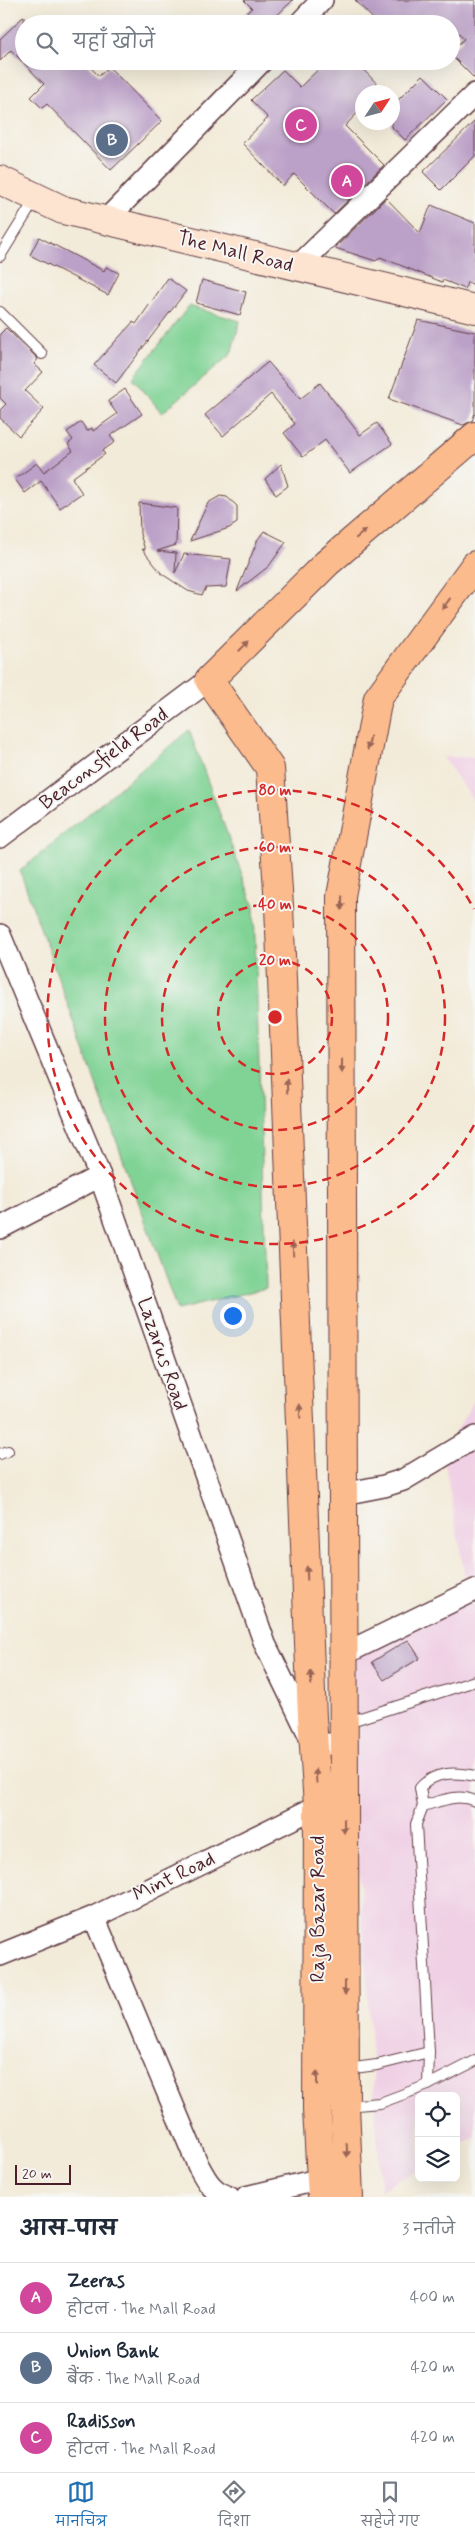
<!DOCTYPE html>
<html lang="hi">
<meta charset="utf-8">
<style>
:root{--surface:#fff;--page:#f6f6f7;--text:#1f2937;--muted:#747a83;--line:#e0e1e3;--accent:#1f6fb2}
body{margin:0;font-family:Mynerve,"Playpen Sans Deva",sans-serif;background:var(--page);color:var(--text)}
.controls{position:absolute;right:15px;bottom:15px;display:grid;overflow:hidden;border-radius:8px;box-shadow:0 5px 20px #0002}
.controls button{width:45px;height:45px;display:grid;place-items:center;padding:0;border:0;border-bottom:1px solid var(--line);background:var(--surface);color:var(--text);font:25px sans-serif}
.compass{position:absolute;left:355px;top:85px;width:45px;height:45px;border-radius:50%;background:var(--surface);box-shadow:0 5px 20px #0002;rotate:54deg}
.scale{position:absolute;left:15px;bottom:12px;width:56px;box-sizing:border-box;padding-left:5px;border:2px solid #4a1f2b;border-top:0;font-size:14px;line-height:18px;white-space:nowrap;color:#4a1f2b;-webkit-text-stroke:4px #f6f6f2;paint-order:stroke}
.you{position:absolute;left:232px;top:1315px;width:18px;height:18px;margin:-12px;border:4px solid #fff;border-radius:50%;background:#1a73e8;box-shadow:0 0 0 8px #1a73e833}
.badge{display:grid;place-items:center;width:32px;height:32px;border-radius:50%;background:var(--accent);color:#fff;font-size:16px;font-weight:700}
.pin{position:absolute;translate:-50% -50%;border:2px solid #fff;box-shadow:0 1px 5px #0006}
.list{margin:0;padding:0;list-style:none}
h2{display:flex;justify-content:space-between;align-items:center;height:65px;margin:0;padding:0 20px;font-size:21px}
h2 small{font-size:16px;font-weight:400;color:var(--muted)}
.list li{display:grid;grid-template-columns:32px 1fr auto;gap:15px;align-items:center;box-sizing:border-box;height:70px;padding:0 20px;border-top:1px solid var(--line)}
.list b{display:block;font-size:19px;white-space:nowrap}
.list p{margin:0;font-size:16px;white-space:nowrap;color:var(--muted)}
.list em{font-size:16px;font-style:normal;color:var(--muted)}
.icon{flex:none;width:28px;height:28px;fill:none;stroke:currentColor;stroke-width:2;stroke-linecap:round;stroke-linejoin:round}
.map{position:relative;flex:none;width:475px;height:2197px;overflow:hidden}
.search{position:absolute;background:var(--surface);box-shadow:0 5px 20px #0002;left:15px;right:15px;top:15px;height:55px;display:flex;align-items:center;gap:12px;box-sizing:border-box;padding:0 18px;border-radius:28px;color:var(--muted);font-size:19px}
.sheet{height:275px;background:var(--surface)}
nav{display:flex;justify-content:space-around;align-items:center;box-sizing:border-box;height:70px;border-top:1px solid var(--line);background:var(--surface);font-size:14px;color:var(--muted)}
nav a{display:grid;justify-items:center;gap:2px}
nav .on{color:var(--accent)}
.map>svg:first-child{display:block}
.built{fill:#f0d0e5}
.green{fill:#80d395;stroke:#657960}
.building{fill:#bba0c7}
.lines{fill:none;stroke-linecap:round;stroke-linejoin:round}
.lane-casing{stroke:#633e45;stroke-width:12}
.street-casing{stroke:#633e45;stroke-width:24}
.secondary-casing{stroke:#633e45;stroke-width:30}
.primary-casing{stroke:#633e45;stroke-width:30}
.lane{stroke:#fff;stroke-width:10}
.street{stroke:#fff;stroke-width:21}
.secondary{stroke:#fde4d1;stroke-width:28}
.primary{stroke:#fbbb8d;stroke-width:28}
.oneway{fill:#9a6557}
.ring{fill:none;stroke:#d62828;stroke-width:2.5;stroke-dasharray:9 6}
.labels{text-anchor:middle;dominant-baseline:central;stroke-width:4;stroke-linejoin:round;paint-order:stroke}
.street-label{font-size:20px;fill:#4a1f2b;stroke:#f6f6f2}
.centre{fill:#d62828;stroke:#f6f6f2;stroke-width:2.5}
.ring-label{font-size:15px;text-anchor:middle;font-weight:bold;fill:#d62828;stroke:#f6f6f2;stroke-width:4;stroke-linejoin:round;paint-order:stroke}
</style>
<div class="map">
<svg width="475" height="2197" viewBox="0 0 475 2197">
<rect width="100%" height="100%" fill="#f6f6f2"/>
<filter id="ink" filterUnits="userSpaceOnUse"><feTurbulence type="fractalNoise" baseFrequency=".02" numOctaves="2"/><feDisplacementMap in="SourceGraphic" scale="10" xChannelSelector="R" yChannelSelector="G"/><feConvolveMatrix kernelMatrix="1 2 1 2 8 2 1 2 1" color-interpolation-filters="sRGB"/></filter>
<filter id="wash" filterUnits="userSpaceOnUse"><feTurbulence type="fractalNoise" baseFrequency=".0096" numOctaves="4" result="noise"/><feDisplacementMap in="SourceGraphic" scale="20" xChannelSelector="R" yChannelSelector="G"/><feGaussianBlur stdDeviation="1.12" result="paint"/><feColorMatrix in="noise" values="0 0 0 0 0 0 0 0 0 0 0 0 0 0 0 0 0 1.4 0 .05"/><feComposite in="paint" operator="in"/></filter>
<g filter="url(#wash)">
<rect width="100%" height="100%" fill="#f3ebd9"/>
<g class="built">
<polygon points="443,757 475,757 475,803"/>
<polygon points="475,1399 475,1590 468,1594 443,1453"/>
<polygon points="475,1593 475,2137 456,2147 456,2096 419,2096 419,2169 381,2190 344,1654"/>
</g>
<g class="green">
<polygon points="189,306 240,321 231,354 162,413 133,378"/>
<polygon points="189,730 254,907 266,1288 177,1310 20,871"/>
</g>
<g id="blocks">
<g class="building">
<polygon points="244,0 293,0 268,24 253,24 244,15 252,8"/>
<polygon points="355,0 475,0 475,79 451,55 451,51 464,39 451,24 378,24"/>
<polygon points="24,16 24,61 84,61 99,76 109,67 162,121 111,170 47,104 42,108 31,97 44,84 11,50 0,61 0,39"/>
<polygon points="327,61 355,61 385,92 362,92 362,108 345,126 384,165 334,214 294,174 283,186 242,143 268,118 251,100 283,70 300,87"/>
<polygon points="423,75 447,99 405,140 392,127 392,106"/>
<polygon points="475,121 475,156 441,190 423,172"/>
<polygon points="386,198 420,233 431,205 475,223 475,285 467,282 465,289 443,280 442,282 380,257 376,261 335,248"/>
<polygon points="39,237 104,271 106,267 119,273 108,295 30,255"/>
<polygon points="168,278 186,291 116,383 94,365 133,322 136,324"/>
<polygon points="202,280 246,292 240,315 196,303"/>
<polygon points="418,320 475,332 475,413 472,421 463,425 389,399"/>
<polygon points="6,328 38,359 34,364 43,372 25,391 44,409 19,436 0,418 0,410 6,404 0,398 0,334"/>
<polygon points="268,362 300,399 320,383 360,435 377,423 392,444 350,473 325,440 303,457 284,433 295,424 271,394 223,436 205,415"/>
<polygon points="125,389 142,414 110,436 115,442 102,451 105,454 72,478 82,493 60,508 41,481 25,493 15,479 37,463 44,472 73,451 68,444 73,440 67,432 81,422 87,431 92,428 93,431 117,414 108,401"/>
<polygon points="281,464 288,486 276,495 265,479"/>
<polygon points="220,496 227,497 237,506 237,523 229,528 190,541 208,503"/>
<polygon points="139,503 177,508 176,545 157,551 176,553 175,573 184,554 231,559 226,587 206,588 202,595 188,591 162,574 142,549 145,550 140,534"/>
<polygon points="264,531 286,542 269,566 237,591 258,539"/>
<polygon points="408,1640 420,1658 384,1680 372,1662"/>
</g>
</g>
</g>
<g filter="url(#ink)">
<use href="#blocks" fill-opacity="0" stroke="#633e45" stroke-width="1"/>
<g class="lines">
<defs>
<g id="lane">
<polyline points="0,256 36,198"/>
<polyline points="0,312 42,354"/>
<polyline points="0,1454 8,1451"/>
<polyline points="345,1723 475,1681"/>
<path d="M423 1806 420 1788C434 1771 455 1772 475 1776"/>
<polyline points="346,2069 377,2065 429,2052"/>
<polyline points="428,2085 475,2061"/>
<path d="M345 2106 380 2103 428 2085 429 2052 416 1824 423 1806C441 1801 457 1793 475 1801"/>
</g>
<g id="street">
<polyline points="299,24 322,0"/>
<polyline points="106,220 262,61"/>
<polyline points="297,267 475,94"/>
<polyline points="0,837 209,680"/>
<polyline points="0,935 100,1176 265,1644 314,1745 344,1743"/>
<polyline points="0,1228 100,1176"/>
<polyline points="343,1494 384,1486 403,1480 475,1437"/>
<polyline points="344,1654 475,1590"/>
<path d="M94 1917 198 2165C206 2180 212 2192 229 2197"/>
<polyline points="0,1955 94,1917 330,1800"/>
<polyline points="246,2197 321,2179"/>
</g>
<polyline id="secondary" points="0,180 63,210 475,309"/>
<g id="primary">
<polyline points="322,2197 317,2109 318,1806 312,1717 279,906 270,768 209,680 327,563 475,436"/>
<polyline points="349,2197 345,2106 341,896 378,698 475,565"/>
</g>
</defs>
<use href="#lane" class="lane-casing"/>
<use href="#street" class="street-casing"/>
<use href="#secondary" class="secondary-casing"/>
<use href="#primary" class="primary-casing"/>
<use href="#lane" class="lane"/>
<use href="#street" class="street"/>
<use href="#secondary" class="secondary"/>
<use href="#primary" class="primary"/>
</g>
<defs><path id="oneway-solid" d="M-6-.8H1V-3.2L6.5 0L1 3.2V.8H-6Z" transform="scale(1.25)"/></defs>
<g class="oneway">
<use href="#oneway-solid" transform="translate(361 534) rotate(-40)"/>
<use href="#oneway-solid" transform="translate(446 604) rotate(126)"/>
<use href="#oneway-solid" transform="translate(244 646) rotate(-45)"/>
<use href="#oneway-solid" transform="translate(369 743) rotate(100)"/>
<use href="#oneway-solid" transform="translate(342 903) rotate(91)"/>
<use href="#oneway-solid" transform="translate(342 1066) rotate(90)"/>
<use href="#oneway-solid" transform="translate(287 1086) rotate(-92)"/>
<use href="#oneway-solid" transform="translate(293 1249) rotate(-92)"/>
<use href="#oneway-solid" transform="translate(300 1411) rotate(-92)"/>
<use href="#oneway-solid" transform="translate(307 1573) rotate(-92)"/>
<use href="#oneway-solid" transform="translate(311 1678) rotate(-92)"/>
<use href="#oneway-solid" transform="translate(316 1776) rotate(-94)"/>
<use href="#oneway-solid" transform="translate(344 1826) rotate(90)"/>
<use href="#oneway-solid" transform="translate(345 1988) rotate(90)"/>
<use href="#oneway-solid" transform="translate(317 2078) rotate(-90)"/>
<use href="#oneway-solid" transform="translate(347 2150) rotate(87)"/>
</g>
</g>
<g class="ring">
<circle cx="275" cy="1017" r="57"/>
<circle cx="275" cy="1017" r="113"/>
<circle cx="275" cy="1017" r="170"/>
<path d="M474 1125A227 227 0 1 1 474 909"/>
</g>
<g class="labels">
<g class="street-label">
<text transform="translate(235 252) rotate(14)">The Mall Road</text>
<text transform="translate(104 759) rotate(-37)">Beaconsfield Road</text>
<text transform="translate(162 1354) rotate(71)">Lazarus Road</text>
<text transform="translate(174 1877) rotate(-26)">Mint Road</text>
<text transform="translate(318 1909) rotate(-90)">Raja Bazar Road</text>
</g>
</g>
<circle cx="275" cy="1017" r="8" class="centre"/>
<g class="ring-label">
<text x="275" y="795">80 m</text>
<text x="275" y="852">60 m</text>
<text x="275" y="909">40 m</text>
<text x="275" y="965">20 m</text>
</g>
</svg>
<div class="controls">
<button><svg class="icon" aria-label="locate" viewBox="0 0 24 24"><circle cx="12" cy="12" r="6"/><path d="M12 2v4M12 18v4M2 12h4M18 12h4"/></svg></button>
<button><svg class="icon" aria-label="layers" viewBox="0 0 24 24"><path d="M12 4l9 5-9 5-9-5zM3 14l9 5 9-5"/></svg></button>
</div>
<svg class="compass" viewBox="-18 -18 36 36"><path d="M0-13l5 13h-10z" fill="#e53935"/><path d="M0 13l5-13h-10z" fill="#747a83"/></svg>
<div class="scale">20 m</div>
<div class="you"></div>
<div class="pin badge" style="left:347px;top:181px;background:#d1479c">A</div>
<div class="pin badge" style="left:112px;top:140px;background:#5c6f8a">B</div>
<div class="pin badge" style="left:301px;top:125px;background:#d1479c">C</div>
<div class="search"><svg class="icon" aria-label="search" viewBox="0 0 24 24"><circle cx="10" cy="10" r="6"/><path d="M15 15l6 6"/></svg>यहाँ खोजें</div>
</div>
<section class="sheet">
<h2>आस-पास<small>3 नतीजे</small></h2>
<ul class="list">
<li><span class="badge" style="background:#d1479c">A</span><div><b>Zeeras</b><p>होटल · The Mall Road</p></div><em>400 m</em></li>
<li><span class="badge" style="background:#5c6f8a">B</span><div><b>Union Bank</b><p>बैंक · The Mall Road</p></div><em>420 m</em></li>
<li><span class="badge" style="background:#d1479c">C</span><div><b>Radisson</b><p>होटल · The Mall Road</p></div><em>420 m</em></li>
</ul>
</section>
<nav>
<a class="on"><svg class="icon" aria-label="map" viewBox="0 0 24 24"><path d="M3 6l6-2 6 2 6-2v14l-6 2-6-2-6 2zM9 4v14M15 6v14"/></svg>मानचित्र</a>
<a><svg class="icon" aria-label="directions" viewBox="0 0 24 24"><path d="M12 3l9 9-9 9-9-9zM9 14v-3h6M13 9l2 2-2 2"/></svg>दिशा</a>
<a><svg class="icon" aria-label="saved" viewBox="0 0 24 24"><path d="M7 4h10v16l-5-4-5 4z"/></svg>सहेजे गए</a>
</nav>
